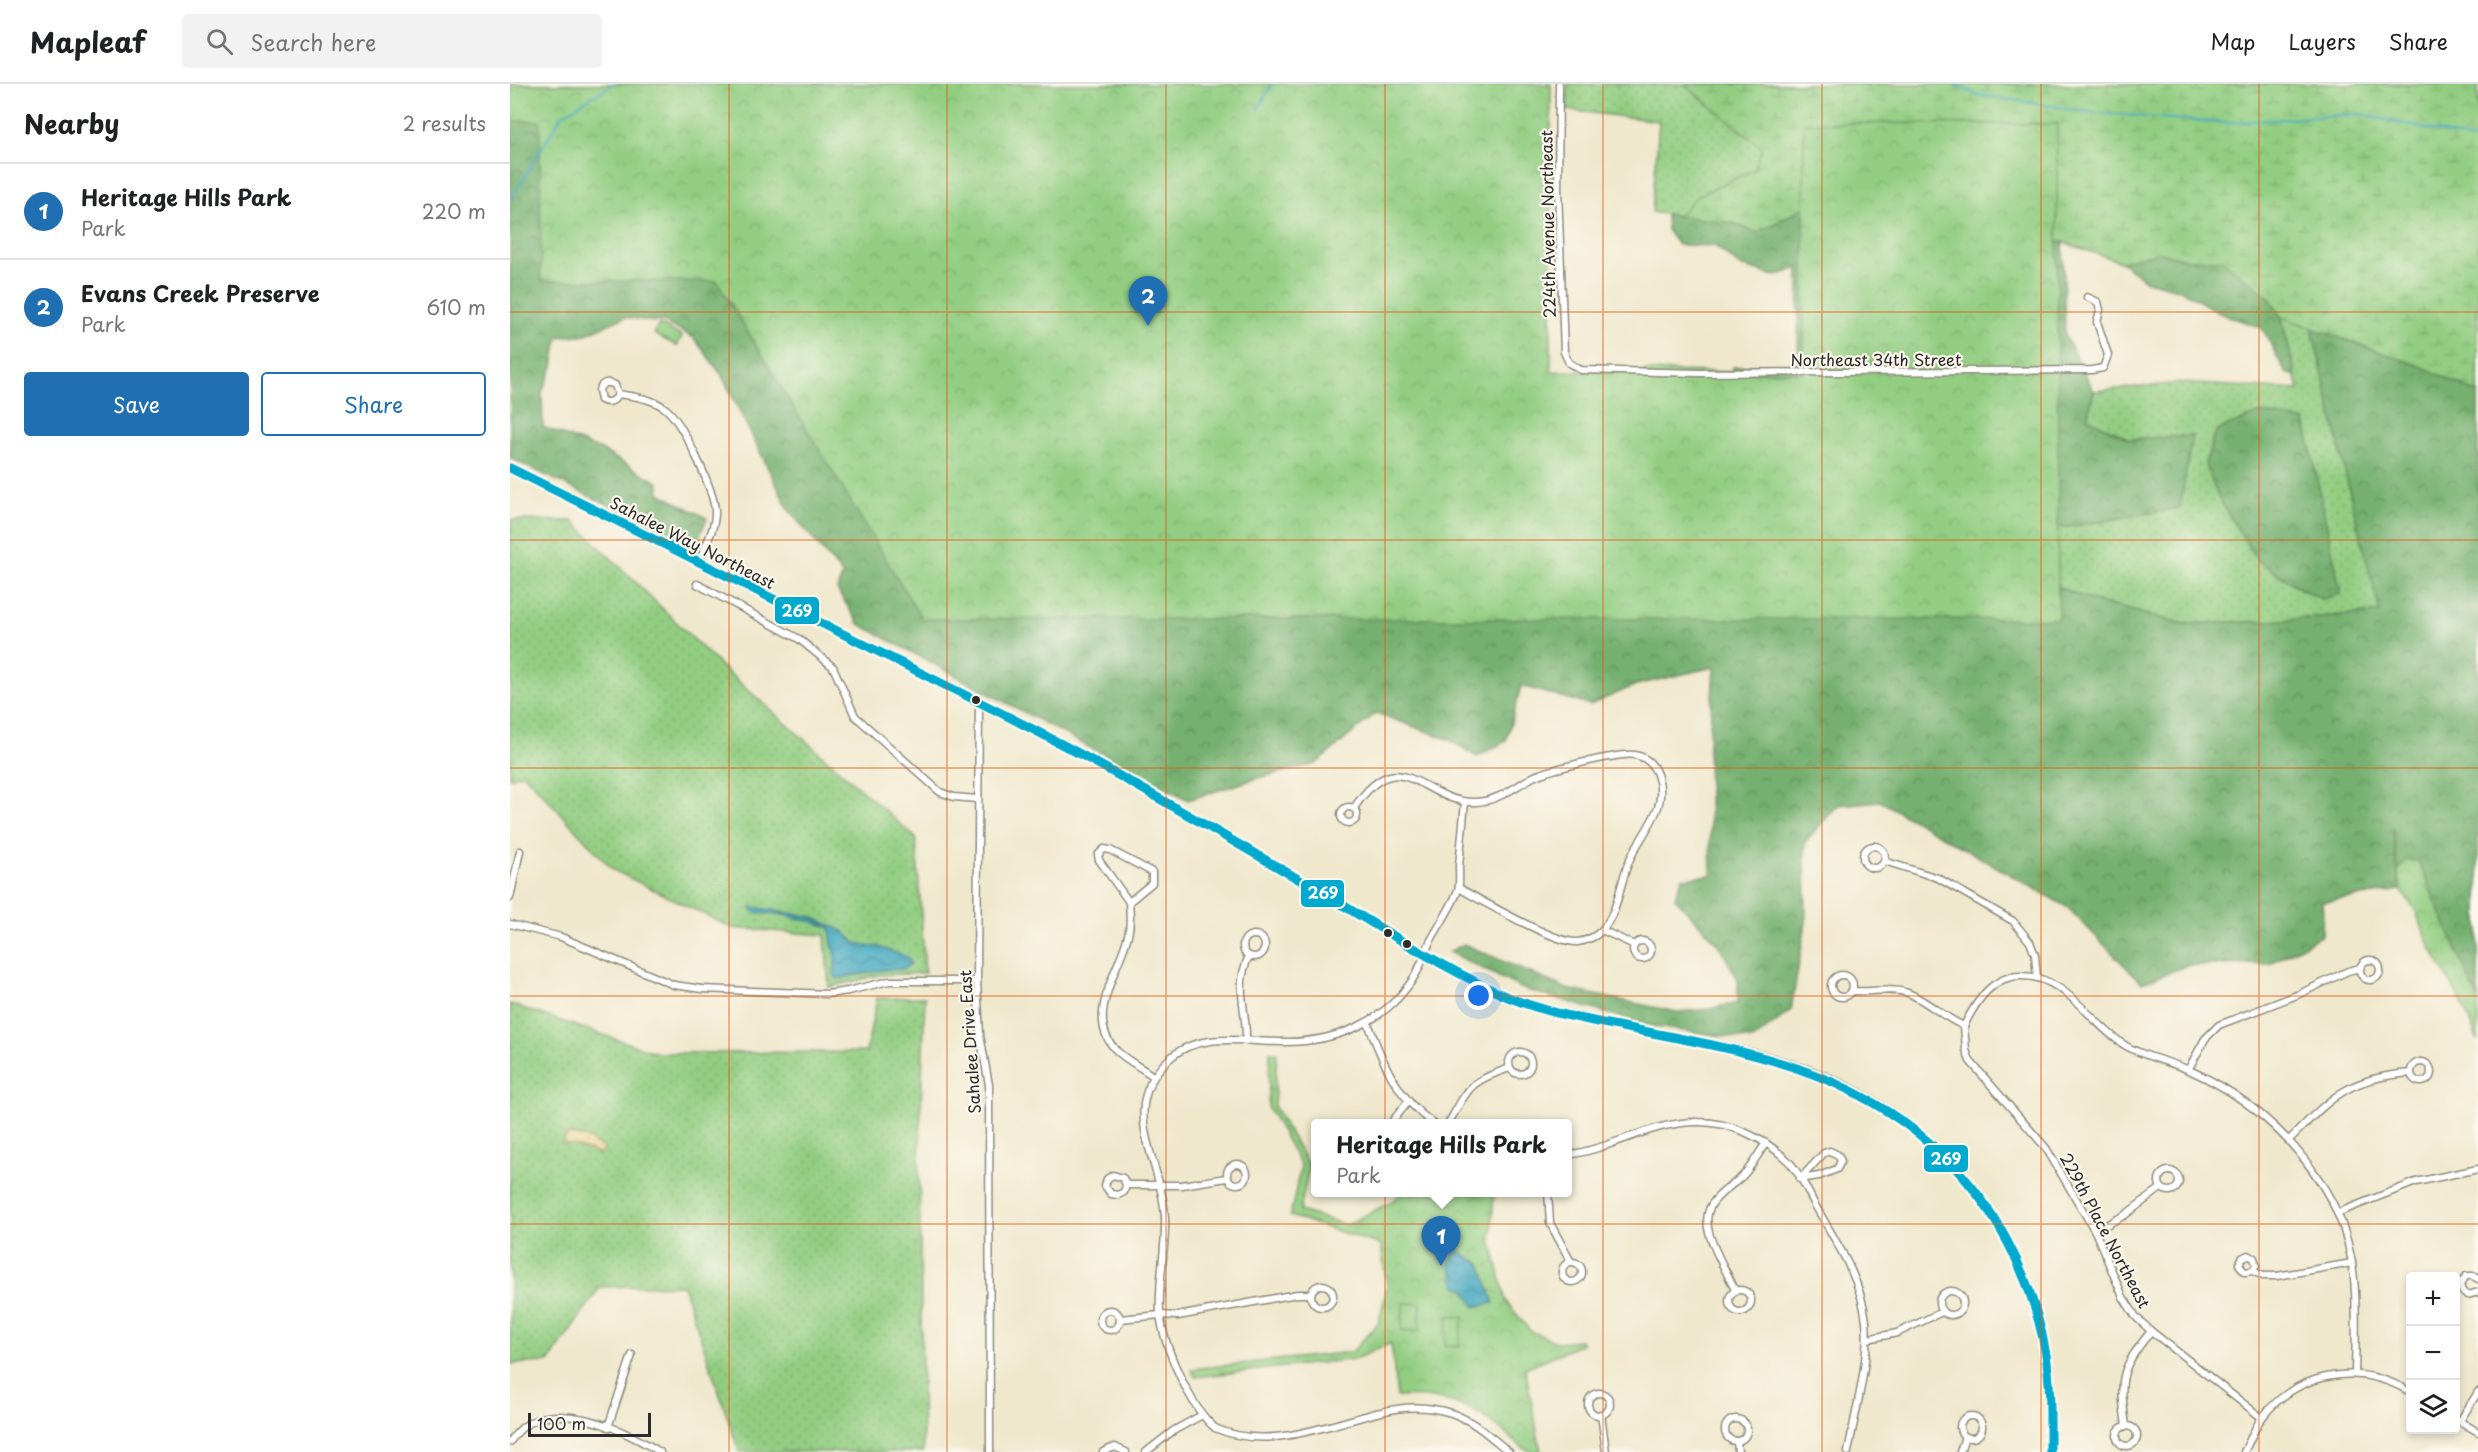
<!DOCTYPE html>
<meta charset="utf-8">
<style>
:root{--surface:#fff;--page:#f2f2f2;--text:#202124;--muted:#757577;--line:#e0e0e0;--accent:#1f6fb2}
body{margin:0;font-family:"Playpen Sans",sans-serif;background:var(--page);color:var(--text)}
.controls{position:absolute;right:18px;bottom:18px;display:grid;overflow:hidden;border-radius:6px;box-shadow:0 3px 9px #0003}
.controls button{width:54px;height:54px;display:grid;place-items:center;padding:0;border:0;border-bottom:2px solid var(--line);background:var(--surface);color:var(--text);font:30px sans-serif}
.scale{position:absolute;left:18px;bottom:15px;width:123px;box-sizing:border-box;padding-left:6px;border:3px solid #2b2b2b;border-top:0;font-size:16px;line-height:21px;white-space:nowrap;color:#2b2b2b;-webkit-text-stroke:4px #fbf7ec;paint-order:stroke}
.you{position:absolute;left:969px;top:912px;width:21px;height:21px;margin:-15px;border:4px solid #fff;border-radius:50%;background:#1a73e8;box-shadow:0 0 0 9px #1a73e833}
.badge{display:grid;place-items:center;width:39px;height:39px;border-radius:50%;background:var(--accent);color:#fff;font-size:20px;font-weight:700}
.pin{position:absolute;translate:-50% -50px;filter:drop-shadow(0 2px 3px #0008)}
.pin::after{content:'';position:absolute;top:32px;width:21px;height:18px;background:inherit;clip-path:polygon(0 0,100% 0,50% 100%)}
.popup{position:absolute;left:801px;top:1035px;width:261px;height:78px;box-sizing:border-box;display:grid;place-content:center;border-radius:6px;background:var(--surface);filter:drop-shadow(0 2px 4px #0005);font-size:20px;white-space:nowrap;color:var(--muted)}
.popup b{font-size:22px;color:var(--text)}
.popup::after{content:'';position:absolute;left:50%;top:100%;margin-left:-12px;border:12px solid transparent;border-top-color:var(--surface)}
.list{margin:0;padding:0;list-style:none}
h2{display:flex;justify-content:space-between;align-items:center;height:78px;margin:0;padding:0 24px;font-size:26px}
h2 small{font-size:20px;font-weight:400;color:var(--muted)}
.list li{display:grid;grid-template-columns:39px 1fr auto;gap:18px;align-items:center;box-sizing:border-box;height:96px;padding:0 24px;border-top:2px solid var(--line)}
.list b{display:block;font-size:22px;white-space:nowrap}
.list p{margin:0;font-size:20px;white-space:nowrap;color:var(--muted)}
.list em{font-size:20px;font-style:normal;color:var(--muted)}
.actions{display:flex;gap:12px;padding:18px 24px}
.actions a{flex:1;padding:14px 0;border:2px solid var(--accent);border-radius:6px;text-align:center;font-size:21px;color:var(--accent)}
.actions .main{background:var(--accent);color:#fff}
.icon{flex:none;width:33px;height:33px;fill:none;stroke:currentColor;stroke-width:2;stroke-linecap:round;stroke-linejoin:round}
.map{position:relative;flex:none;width:1968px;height:1368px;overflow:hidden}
header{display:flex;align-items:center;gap:36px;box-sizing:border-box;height:84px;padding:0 30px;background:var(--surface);border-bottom:2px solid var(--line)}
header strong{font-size:28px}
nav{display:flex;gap:33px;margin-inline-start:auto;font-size:21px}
.search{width:420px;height:54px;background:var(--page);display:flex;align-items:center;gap:15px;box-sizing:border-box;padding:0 21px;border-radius:6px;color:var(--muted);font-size:22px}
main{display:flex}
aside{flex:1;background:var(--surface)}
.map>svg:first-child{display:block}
.grass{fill:url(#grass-dots);stroke:#5e7c56;stroke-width:1.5;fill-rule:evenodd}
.forest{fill:url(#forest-crowns);stroke:#506e4d;stroke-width:1.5}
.wetland{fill:url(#wetland-marsh);stroke:#5e7c56;stroke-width:1.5}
.sand{fill:url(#sand-dots);stroke:#8c8264;stroke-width:1.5}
.park{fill:url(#park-crowns);stroke:#5e7c56;stroke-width:1.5}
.garden{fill:#92cd81;stroke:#5e7c56;stroke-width:1.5}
.water{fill:url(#water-waves);stroke:#366a76;stroke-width:1.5}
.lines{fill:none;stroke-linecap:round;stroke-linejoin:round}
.stream{stroke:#40a8c0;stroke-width:2}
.street-casing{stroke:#8e8a7c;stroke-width:9}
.secondary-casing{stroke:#8e8a7c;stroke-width:12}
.street{stroke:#fff;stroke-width:6}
.secondary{stroke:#fff;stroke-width:9}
.bus-1-casing{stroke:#fbf7ec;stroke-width:14}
.bus-1{stroke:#00a9ce;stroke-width:9}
.grid{fill:none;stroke:#df570e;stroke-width:1.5;stroke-opacity:0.55}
.bus-dot{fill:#2b2b2b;stroke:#fbf7ec;stroke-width:2}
.labels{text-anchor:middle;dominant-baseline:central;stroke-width:4.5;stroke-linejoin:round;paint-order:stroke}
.street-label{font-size:16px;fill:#2b2b2b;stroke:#fbf7ec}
.line-badge{stroke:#fbf7ec;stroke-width:2}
.badge-label{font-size:16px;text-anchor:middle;font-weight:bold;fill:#fff}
</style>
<header>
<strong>Mapleaf</strong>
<div class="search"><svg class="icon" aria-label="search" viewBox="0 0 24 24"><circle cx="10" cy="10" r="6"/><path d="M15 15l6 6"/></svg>Search here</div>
<nav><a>Map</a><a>Layers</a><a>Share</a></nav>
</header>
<main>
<aside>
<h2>Nearby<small>2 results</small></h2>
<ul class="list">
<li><span class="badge">1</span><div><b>Heritage Hills Park</b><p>Park</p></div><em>220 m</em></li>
<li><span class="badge">2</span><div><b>Evans Creek Preserve</b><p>Park</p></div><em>610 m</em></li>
</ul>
<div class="actions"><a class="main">Save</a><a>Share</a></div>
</aside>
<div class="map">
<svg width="1968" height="1368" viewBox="0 0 1968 1368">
<defs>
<pattern id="grass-dots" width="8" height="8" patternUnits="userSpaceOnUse" patternTransform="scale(1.5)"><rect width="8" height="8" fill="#92cd81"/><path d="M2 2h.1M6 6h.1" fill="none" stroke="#7eb070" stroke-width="1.8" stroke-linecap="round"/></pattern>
<pattern id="forest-crowns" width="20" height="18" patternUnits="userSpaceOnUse" patternTransform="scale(1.5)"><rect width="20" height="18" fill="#75b06f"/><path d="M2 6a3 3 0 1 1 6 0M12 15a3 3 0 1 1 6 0" fill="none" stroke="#608f5b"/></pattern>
<pattern id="wetland-marsh" width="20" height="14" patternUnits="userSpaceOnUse" patternTransform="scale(1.5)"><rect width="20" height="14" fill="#92cd81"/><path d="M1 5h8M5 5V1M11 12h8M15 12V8" fill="none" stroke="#7eb070"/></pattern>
<pattern id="sand-dots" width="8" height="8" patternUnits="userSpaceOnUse" patternTransform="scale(1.5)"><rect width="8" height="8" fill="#eeda9e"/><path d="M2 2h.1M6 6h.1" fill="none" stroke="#cb8" stroke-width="1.8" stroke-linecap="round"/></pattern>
<pattern id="park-crowns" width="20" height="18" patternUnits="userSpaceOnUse" patternTransform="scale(1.5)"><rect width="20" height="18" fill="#92cd81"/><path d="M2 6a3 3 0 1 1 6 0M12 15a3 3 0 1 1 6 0" fill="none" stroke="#7eb070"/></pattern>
<pattern id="water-waves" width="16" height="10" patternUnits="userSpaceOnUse" patternTransform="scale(1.5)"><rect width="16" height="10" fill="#40a8c0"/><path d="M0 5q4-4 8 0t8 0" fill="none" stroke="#36899c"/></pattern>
</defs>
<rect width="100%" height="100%" fill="#fbf7ec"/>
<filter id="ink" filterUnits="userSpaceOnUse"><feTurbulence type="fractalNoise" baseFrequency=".0167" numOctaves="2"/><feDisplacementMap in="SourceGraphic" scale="12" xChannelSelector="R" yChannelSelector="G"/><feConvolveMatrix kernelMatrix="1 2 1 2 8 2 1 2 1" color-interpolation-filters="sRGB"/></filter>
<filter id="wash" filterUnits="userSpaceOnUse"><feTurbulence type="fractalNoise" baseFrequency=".008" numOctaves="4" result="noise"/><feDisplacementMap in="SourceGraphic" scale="24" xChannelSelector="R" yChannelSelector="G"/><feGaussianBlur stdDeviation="1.35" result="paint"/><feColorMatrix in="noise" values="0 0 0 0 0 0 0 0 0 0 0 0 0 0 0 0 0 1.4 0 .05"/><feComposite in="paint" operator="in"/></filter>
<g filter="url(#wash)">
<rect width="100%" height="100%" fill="#f0e8cd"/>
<g class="grass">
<path d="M1057 0H1968V309L1913 283 1802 245 1870 528 1761 537 1674 540 1580 516 1522 492 1514 444 1682 352 1619 355 1577 334 1584 307 1672 299 1789 306 1771 233 1648 168 1611 178 1553 158 1197 137 1142 128 1149 37 1057 26ZM1751 329 1812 515 1791 505 1747 476 1695 380 1706 347Z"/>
<polygon points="0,436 63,437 211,582 406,754 415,889 369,891 319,903 315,851 222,844 103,786 13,689 0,694"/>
<polygon points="415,913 409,1080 413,1368 229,1368 173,1201 90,1203 39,1278 0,1280 0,920 148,969 356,968 367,914"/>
</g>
<g class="forest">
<polygon points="0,0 521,0 1024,117 1042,114 1036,309 1225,350 1222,283 1288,279 1289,184 1265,192 1230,182 1205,162 1168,161 1157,146 1156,130 1224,139 1247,149 1293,124 1334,111 1517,156 1553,158 1555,251 1584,307 1577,334 1619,355 1682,352 1670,424 1558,443 1514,444 1522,492 1580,516 1674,540 1761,537 1870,528 1845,431 1802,244 1913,283 1968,309 1968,916 1908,777 1897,776 1888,786 1882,742 1890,806 1813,818 1812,851 1760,880 1678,881 1632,899 1557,823 1370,717 1328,721 1295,758 1296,838 1281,926 1243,956 1145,943 1013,905 939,868 954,860 1057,905 1167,928 1201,925 1228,918 1228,896 1209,861 1165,814 1172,794 1201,791 1198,673 1204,583 1126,601 1080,621 1011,602 996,657 967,673 940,656 866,629 806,680 748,694 678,716 349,540 327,506 332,490 279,426 211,290 184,254 152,237 144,238 115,233 74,251 48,253 43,283 32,308 33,343 91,366 149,399 149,409 197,434 187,458 177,459 0,374"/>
<polygon points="1648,168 1680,176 1712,176 1759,213 1771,233 1786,292 1776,289 1752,244 1709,229 1672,206 1637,197 1611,178"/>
<polygon points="1751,329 1795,337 1831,510 1812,515 1791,505 1747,476 1709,415 1695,380 1706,347"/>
</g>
<polygon class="wetland" points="1174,0 1968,0 1968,309 1913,283 1771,233 1759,213 1712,176 1680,176 1648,168 1611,178 1553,158 1517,156 1334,111 1293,124 1247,149 1224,139 1168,132 1187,112 1245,85 1252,64"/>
<path class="sand" d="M60 1050C65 1053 70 1052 75 1053 82 1056 85 1062 93 1063L94 1066 90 1070C76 1067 70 1061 54 1060V1054Z"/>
<g class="park">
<polygon points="0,0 1041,0 1041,287 1294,288 1294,39 1547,40 1548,535 412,535 207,197 31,197 30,37 0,37"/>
<polygon points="1897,776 1908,777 1968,916 1968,957 1953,921 1920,862 1905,826 1891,806 1888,786"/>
<path d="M760 968 767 969 764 1022 799 1082 790 1127 836 1141 881 1118 892 1109H984L981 1155 996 1217 1020 1247 1047 1258 1070 1256 1072 1260 1015 1284 1031 1368C1011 1368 1004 1355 988 1343 958 1319 926 1310 887 1313L881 1259 845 1275 685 1293 681 1285 842 1268 869 1238 877 1203 871 1161 780 1132 791 1082 758 1023Z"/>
</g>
<g class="garden">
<polygon points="149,240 172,252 167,262 144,250"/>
<polygon points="893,1219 911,1220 909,1247 892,1246"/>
<polygon points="938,1232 953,1233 949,1263 935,1261"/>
</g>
<g class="water">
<polygon points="242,823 299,832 333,847 346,859 372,864 398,873 401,880 393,885 374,886 327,895 324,891 326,871 322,860 320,844 304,838 269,830 246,829 241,825"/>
<polygon points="948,1167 971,1180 984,1219 965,1223 954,1204 946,1202 940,1181 944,1169"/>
</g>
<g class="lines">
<g class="stream">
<polyline points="1443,0 1468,11 1587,29 1716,39 1851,30 1968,57"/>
<polyline points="748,25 762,0"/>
<polyline points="0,117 52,31 103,0"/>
</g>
</g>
</g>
<g filter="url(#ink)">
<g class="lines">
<defs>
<g id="street">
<polyline points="1049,0 1048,105 1054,268 1059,279 1071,286 1190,289 1582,286 1593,284 1598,271 1587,238 1590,226 1588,218 1577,213"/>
<path d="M108 310C105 318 98 320 91 316L89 306C92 298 98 297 105 301L108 310C125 313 143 314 156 325 172 337 206 409 205 429 205 445 195 462 189 477"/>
<polyline points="187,500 289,555 323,583 345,632 430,708 444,713 467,715"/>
<polyline points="469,619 467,897 470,951 479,1001 480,1368"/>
<path d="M955 718C953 739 951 761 949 782 949 790 950 799 948 806 942 823 929 841 920 858 915 868 912 880 906 890 878 938 825 959 771 958 734 958 689 947 659 975 605 1025 653 1076 655 1135 656 1166 648 1197 650 1229 653 1261 680 1323 705 1344 758 1368 816 1341 871 1328 894 1322 919 1322 941 1329 963 1336 982 1354 999 1368"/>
<circle cx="839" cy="731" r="8"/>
<path d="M844 724C891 653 912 720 966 718 989 717 1004 703 1023 693 1036 686 1112 668 1125 671 1148 675 1154 704 1148 723 1142 741 1128 757 1120 775 1110 797 1109 827 1092 846 1087 852 1076 857 1068 858 1046 860 972 817 949 804"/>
<circle cx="1364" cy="773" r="11"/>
<polyline points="1374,777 1428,794 1503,837 1520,858 1525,871 1527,894"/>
<polyline points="0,814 10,767"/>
<path d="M619 818 589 776 588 771 594 765 600 766 642 788V799L619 818C620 829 621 840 618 851 610 886 572 935 608 968 618 977 632 984 643 992"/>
<polyline points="0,840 51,853 164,901 192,905 318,910 338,907 379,897 467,897"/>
<polyline points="1092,846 1124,861"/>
<circle cx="744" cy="862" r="11"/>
<circle cx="1132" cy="866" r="9"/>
<circle cx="1860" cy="886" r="10"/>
<circle cx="1332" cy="902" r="11"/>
<path d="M1342 907C1361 909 1380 903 1398 909 1416 916 1434 934 1454 942L1456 966 1460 977 1536 1064 1585 1147 1613 1213 1626 1233 1641 1247 1752 1334"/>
<path d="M858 939C873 979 887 1014 924 1040"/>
<path d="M1454 942C1466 917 1483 891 1512 892 1557 892 1581 941 1616 962 1635 973 1658 977 1679 986 1743 1014 1797 1065 1827 1128 1850 1178 1846 1235 1845 1289"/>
<path d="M736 957C737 924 724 903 739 872"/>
<circle cx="1010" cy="979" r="11"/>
<circle cx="1911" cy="988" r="10"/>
<polyline points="1678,986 1695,955 1709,941 1787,911 1838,887 1850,884"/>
<polyline points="880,1040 898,1018"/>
<path d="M938 1040C960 1002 958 998 1000 984"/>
<path d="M1779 1056C1822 1013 1837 994 1901 989"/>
<polygon points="1320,1067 1328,1071 1331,1077 1327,1085 1309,1092 1290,1095 1314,1069"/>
<path d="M1057 1071C1102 1065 1144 1037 1189 1038 1220 1038 1254 1054 1276 1075 1289 1087 1297 1106 1305 1121 1326 1158 1351 1194 1356 1237 1360 1275 1345 1329 1338 1368"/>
<circle cx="727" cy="1090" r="10"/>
<circle cx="1659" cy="1097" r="10"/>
<polyline points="616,1101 613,1094 603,1091 597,1095 595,1102 601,1110 608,1111 614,1108 616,1101 672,1101 717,1094"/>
<polyline points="1038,1108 1040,1139 1061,1178"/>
<polyline points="1827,1129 1906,1098 1968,1085"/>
<polyline points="1585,1147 1615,1131 1651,1104"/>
<circle cx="1062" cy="1188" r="10"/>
<polyline points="1743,1187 1746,1181 1744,1174 1738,1171 1732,1174 1729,1180 1734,1188 1743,1187 1753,1192 1767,1192 1842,1179"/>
<polyline points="1968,1195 1963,1192 1956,1192 1950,1201 1952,1207 1958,1211 1968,1208"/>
<circle cx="812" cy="1212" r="11"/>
<circle cx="1230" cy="1217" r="11"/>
<path d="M1225 1206C1217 1188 1206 1171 1200 1152 1190 1122 1208 1112 1228 1096 1240 1087 1247 1071 1256 1059"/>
<circle cx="1441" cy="1219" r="12"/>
<circle cx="600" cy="1236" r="10"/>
<polyline points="610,1235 650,1231 668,1232 787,1210 801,1210"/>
<polyline points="1357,1255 1387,1249 1432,1228"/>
<circle cx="1089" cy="1320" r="11"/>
<polyline points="1091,1330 1096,1368"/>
<circle cx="1461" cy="1343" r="11"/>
<circle cx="1226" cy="1346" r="11"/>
<polyline points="1946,1335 1968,1348"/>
<polyline points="1950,1337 1968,1308"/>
<circle cx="1617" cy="1352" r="10"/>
<path d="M1616 1342C1609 1293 1610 1286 1641 1247"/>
<polyline points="98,1343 122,1271"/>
<polyline points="1227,1357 1228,1368"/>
<path d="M0 1358C31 1306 111 1344 150 1368"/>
<polyline points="593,1368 605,1363 616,1368"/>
<polyline points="636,1368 663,1347 692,1331"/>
<polyline points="1450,1368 1455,1352"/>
<path d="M1734 1368C1740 1357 1744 1345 1751 1335 1787 1287 1850 1278 1900 1308"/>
</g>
<path id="secondary" d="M0 384C127 446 254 510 381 574 447 608 514 640 579 675 661 721 742 768 822 815 875 846 927 879 982 906 1020 925 1062 932 1103 941 1226 967 1324 973 1423 1062 1480 1112 1520 1188 1534 1262 1541 1297 1540 1333 1540 1368"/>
</defs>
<use href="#street" class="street-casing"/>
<use href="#secondary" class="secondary-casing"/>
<use href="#street" class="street"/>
<use href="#secondary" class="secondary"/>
<defs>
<path id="bus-1" d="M0 384C136 451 272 519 407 587 464 616 523 644 579 675 664 722 747 771 831 820 880 850 930 881 982 906 1023 926 1068 934 1112 943 1228 966 1331 981 1423 1062 1483 1115 1523 1193 1536 1271 1541 1303 1540 1336 1540 1368"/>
</defs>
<use href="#bus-1" class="bus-1-casing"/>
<use href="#bus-1" class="bus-1"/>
</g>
</g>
<path class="grid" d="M219 0V1368M437 0V1368M656 0V1368M875 0V1368M1093 0V1368M1312 0V1368M1531 0V1368M1749 0V1368M0 228H1968M0 456H1968M0 684H1968M0 912H1968M0 1140H1968"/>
<g class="bus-dot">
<circle cx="466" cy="616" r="5"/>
<circle cx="878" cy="849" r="5"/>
<circle cx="897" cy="860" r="5"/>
</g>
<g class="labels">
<g class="street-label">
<text transform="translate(1037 140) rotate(-91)">224th Avenue Northeast</text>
<text x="1366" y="275">Northeast 34th Street</text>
<text transform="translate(183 458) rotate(27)">Sahalee Way Northeast</text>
<text transform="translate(459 958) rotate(-94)">Sahalee Drive East</text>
<text transform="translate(1596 1146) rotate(62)">229th Place Northeast</text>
</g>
</g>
<g class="line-badge">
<rect x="264" y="512" width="46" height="29" rx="6" fill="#00a9ce"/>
<rect x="790" y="795" width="45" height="29" rx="6" fill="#00a9ce"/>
<rect x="1413" y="1060" width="46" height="29" rx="6" fill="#00a9ce"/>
</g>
<g class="badge-label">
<text x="287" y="533">269</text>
<text x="813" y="815">269</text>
<text x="1436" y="1081">269</text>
</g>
</svg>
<div class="controls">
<button>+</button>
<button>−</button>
<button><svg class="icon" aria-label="layers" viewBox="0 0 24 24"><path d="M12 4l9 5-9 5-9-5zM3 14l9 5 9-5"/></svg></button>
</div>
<div class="scale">100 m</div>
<div class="you"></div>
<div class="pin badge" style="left:931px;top:1182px">1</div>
<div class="popup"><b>Heritage Hills Park</b>Park</div>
<div class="pin badge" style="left:638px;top:242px">2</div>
</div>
</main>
